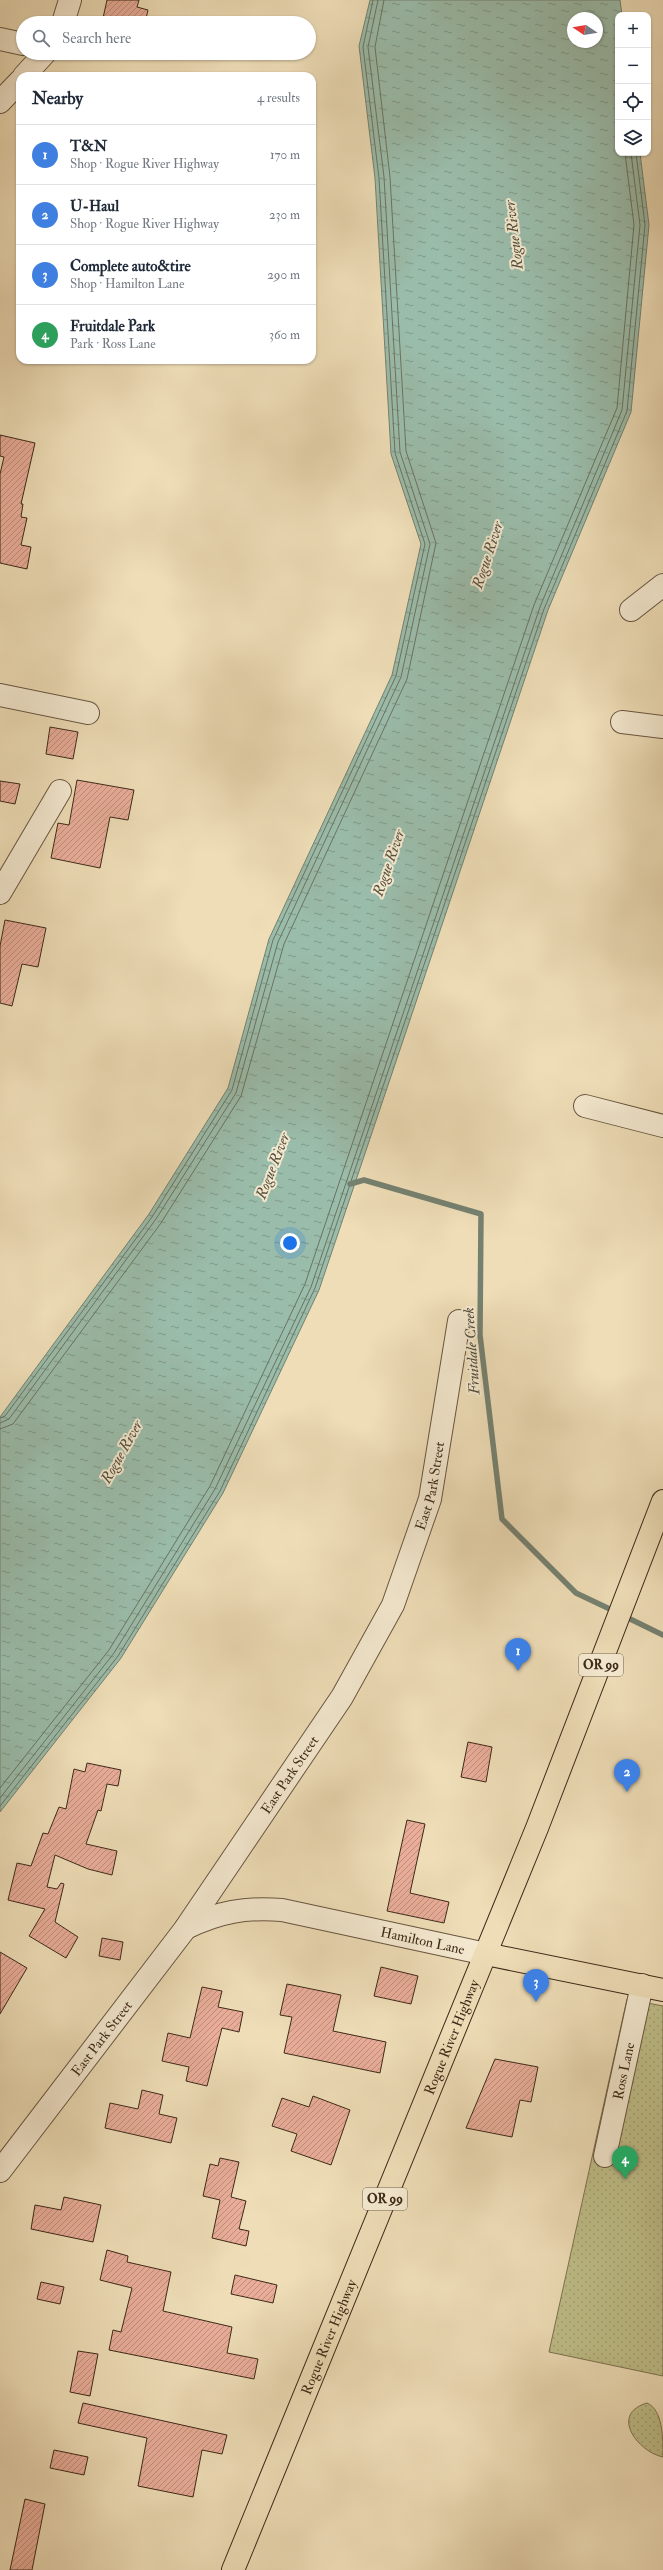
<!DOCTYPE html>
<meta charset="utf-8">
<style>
:root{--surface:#fff;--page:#f6f6f7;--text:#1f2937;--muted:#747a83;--line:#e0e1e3;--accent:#db2777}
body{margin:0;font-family:"IM FELL Double Pica",serif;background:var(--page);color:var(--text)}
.controls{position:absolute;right:12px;top:12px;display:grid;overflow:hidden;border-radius:8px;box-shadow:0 1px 3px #0004}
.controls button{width:36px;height:36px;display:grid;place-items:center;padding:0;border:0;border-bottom:1px solid var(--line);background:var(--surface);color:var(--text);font:20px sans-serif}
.compass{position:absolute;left:567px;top:12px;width:36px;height:36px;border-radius:50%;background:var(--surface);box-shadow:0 1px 3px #0004;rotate:282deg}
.you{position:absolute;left:290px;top:1243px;width:14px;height:14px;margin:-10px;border:3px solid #fff;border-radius:50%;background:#1a73e8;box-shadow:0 0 0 6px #1a73e833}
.badge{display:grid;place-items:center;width:26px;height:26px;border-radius:50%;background:var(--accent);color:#fff;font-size:13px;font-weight:700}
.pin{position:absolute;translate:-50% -33px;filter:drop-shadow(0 1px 2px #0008)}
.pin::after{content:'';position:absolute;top:21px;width:14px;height:12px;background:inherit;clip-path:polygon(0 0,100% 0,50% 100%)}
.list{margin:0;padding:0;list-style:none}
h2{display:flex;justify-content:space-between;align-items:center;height:52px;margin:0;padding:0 16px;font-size:17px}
h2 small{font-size:13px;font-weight:400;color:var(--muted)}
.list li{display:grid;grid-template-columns:26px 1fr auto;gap:12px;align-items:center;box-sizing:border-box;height:60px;padding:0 16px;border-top:1px solid var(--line)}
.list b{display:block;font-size:15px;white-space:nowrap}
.list p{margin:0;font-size:13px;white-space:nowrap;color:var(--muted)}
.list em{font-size:13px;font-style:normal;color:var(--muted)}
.icon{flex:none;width:22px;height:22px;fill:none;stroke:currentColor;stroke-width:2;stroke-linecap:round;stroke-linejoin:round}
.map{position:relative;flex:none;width:663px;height:2570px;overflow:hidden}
.search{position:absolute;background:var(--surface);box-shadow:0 1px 3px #0004;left:16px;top:16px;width:300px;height:44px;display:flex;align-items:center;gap:10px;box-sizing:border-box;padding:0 14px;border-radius:22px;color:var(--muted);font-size:15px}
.panel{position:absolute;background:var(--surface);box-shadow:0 1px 3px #0004;left:16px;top:72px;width:300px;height:292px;border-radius:12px}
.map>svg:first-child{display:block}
.grass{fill:url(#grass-dots);stroke:#7e7451}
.water{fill:url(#water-ripples);stroke:#758170;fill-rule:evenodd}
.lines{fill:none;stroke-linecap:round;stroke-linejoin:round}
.shore{stroke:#6c7261;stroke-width:1}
.stream{stroke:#758170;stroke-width:5.5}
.building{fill:url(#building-hatch);stroke:#3d2918}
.minor-casing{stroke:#695640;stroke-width:24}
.major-casing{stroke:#3d2918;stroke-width:24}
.minor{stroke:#f4e9d0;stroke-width:22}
.major{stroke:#eeddb7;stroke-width:22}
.labels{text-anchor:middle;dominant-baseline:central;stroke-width:4;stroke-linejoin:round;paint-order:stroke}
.shield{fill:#f4e9d0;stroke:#74634f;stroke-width:1}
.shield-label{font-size:13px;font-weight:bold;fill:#3d2918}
.street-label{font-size:14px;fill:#3d2918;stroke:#f4e9d0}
.water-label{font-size:15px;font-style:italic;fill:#544e3c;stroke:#f4e9d0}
</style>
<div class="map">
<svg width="663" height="2570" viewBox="0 0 663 2570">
<defs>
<pattern id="grass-dots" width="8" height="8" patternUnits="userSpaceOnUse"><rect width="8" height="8" fill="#bfbf8a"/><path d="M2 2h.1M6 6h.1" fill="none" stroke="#a5a476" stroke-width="1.8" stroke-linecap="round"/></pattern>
<pattern id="water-ripples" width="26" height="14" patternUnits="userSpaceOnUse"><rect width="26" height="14" fill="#9abcaa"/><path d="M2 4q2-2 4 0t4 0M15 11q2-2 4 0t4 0" fill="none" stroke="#7f9989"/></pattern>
<pattern id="building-hatch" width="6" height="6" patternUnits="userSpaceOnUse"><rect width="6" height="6" fill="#e9ad99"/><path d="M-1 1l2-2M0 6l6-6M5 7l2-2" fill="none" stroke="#be8d7c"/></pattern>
</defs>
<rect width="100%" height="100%" fill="#eeddb7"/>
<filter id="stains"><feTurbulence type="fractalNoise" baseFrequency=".005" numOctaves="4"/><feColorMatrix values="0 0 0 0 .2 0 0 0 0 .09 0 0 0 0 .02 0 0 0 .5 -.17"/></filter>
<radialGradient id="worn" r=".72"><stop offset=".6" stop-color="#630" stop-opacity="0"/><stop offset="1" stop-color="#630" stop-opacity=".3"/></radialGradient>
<g class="grass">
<polygon points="627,1999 663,2006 663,2376 549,2352"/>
<path d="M647 2403C663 2410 663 2438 663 2457 638 2452 609 2414 647 2403Z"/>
</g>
<path class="water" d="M370 0H620L622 15H618V153H640L649 225 631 412 548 610 319 1290 223 1493 121 1658 0 1812V1417L149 1214 228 1088 269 939 392 675 421 544 391 454 375 178 359 46ZM573 18H597V42H573Z"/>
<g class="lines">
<g class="shore">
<polyline points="0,1418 5,1416 152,1217 232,1090 273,940 396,676 425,544 395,453 379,178 363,47 373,0"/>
<polyline points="0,1423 9,1419 156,1219 236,1093 278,942 401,677 430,544 400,452 384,177 368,47 378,0"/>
<polyline points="0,1429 13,1424 161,1223 241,1096 284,944 407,679 436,543 406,451 390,177 375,47 384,0"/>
<polyline points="0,1788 109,1650 210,1486 305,1284 534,605 617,408 634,225 625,153"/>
<polyline points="0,1798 114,1653 215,1489 311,1287 540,607 622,410 640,225 631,153"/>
<polyline points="0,1806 118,1656 220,1491 315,1288 544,609 627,411 645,225 636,153"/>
</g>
<g class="stream">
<polyline points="350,1184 364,1180 481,1214 480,1335 502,1519 576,1593 616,1612"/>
<polyline points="624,1616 663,1635"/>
</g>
</g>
<g class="building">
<polygon points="107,0 139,0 137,7 148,10 145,23 110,23 110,20 103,18"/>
<polygon points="0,435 35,443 21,504 23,504 21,517 27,518 21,545 31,547 27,569 0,563 0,474 4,457 0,456"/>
<polygon points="50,727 78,732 73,759 46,754"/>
<polygon points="77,780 134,790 128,820 110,817 100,868 51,858 58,823 69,825"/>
<polygon points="0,781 20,784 15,804 0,801"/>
<polygon points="5,920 46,928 38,967 22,964 12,1006 0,1003 0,946"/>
<polygon points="468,1742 492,1747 486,1782 461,1777"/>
<polygon points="87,1763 121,1770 118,1786 107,1784 101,1811 98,1810 86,1844 117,1851 112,1875 88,1869 55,1855 47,1887 57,1889 61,1883 64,1884 55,1922 78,1937 66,1958 29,1936 45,1909 8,1900 17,1863 31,1866 43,1833 48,1834 59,1807 66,1809 74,1769 85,1772"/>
<polygon points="407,1820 425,1824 410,1893 449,1902 444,1923 387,1911"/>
<polygon points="102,1938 123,1942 120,1960 99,1956"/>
<polygon points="0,1952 27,1968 0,2014"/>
<polygon points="381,1967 418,1976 411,2004 374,1996"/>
<polygon points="287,1984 341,1995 333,2031 386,2042 380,2073 284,2053 292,2017 280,2015"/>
<polygon points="202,1987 222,1991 218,2007 243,2012 239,2032 222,2028 207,2086 186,2081 189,2067 162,2061 168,2033 190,2038"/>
<polygon points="495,2059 538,2067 531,2102 520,2100 512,2137 466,2128"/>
<polygon points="142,2090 163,2095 159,2114 177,2118 171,2143 105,2128 110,2103 138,2109"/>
<polygon points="313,2096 350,2110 331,2165 291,2151 297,2134 272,2126 282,2098 309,2107"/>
<polygon points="220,2158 239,2162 231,2197 246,2201 239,2229 249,2231 246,2246 212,2238 220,2200 203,2196 210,2164 218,2166"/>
<polygon points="64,2197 101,2205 93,2242 31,2229 35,2205 61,2210"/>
<polygon points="107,2250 128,2256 127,2262 171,2272 163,2311 232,2327 227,2353 258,2359 254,2379 109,2350 113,2330 121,2332 132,2288 100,2280"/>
<polygon points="235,2275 277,2285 273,2303 231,2294"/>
<polygon points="41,2282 64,2287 60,2304 37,2299"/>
<polygon points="78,2351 98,2354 90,2396 70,2392"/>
<polygon points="83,2403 227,2435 222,2454 202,2450 193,2497 138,2486 147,2438 78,2423"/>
<polygon points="54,2450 88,2457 84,2475 50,2468"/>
<polygon points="25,2499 45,2504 32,2570 10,2570"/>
</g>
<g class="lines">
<defs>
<g id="minor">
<polyline points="63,23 70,0"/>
<polyline points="0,39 23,44"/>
<polyline points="24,76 45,53"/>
<polyline points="0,102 20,81"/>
<polyline points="631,610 663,585"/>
<polyline points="0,695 88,713"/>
<polyline points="622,722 663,727"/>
<polyline points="0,893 60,791"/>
<polyline points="585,1106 663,1126"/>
<path id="s1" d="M186 1928C218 1912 246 1907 282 1910L486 1954"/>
<path id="s2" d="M605 2156 642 1985"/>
<path id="s3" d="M0 2171 185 1929 342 1697 393 1605 430 1499 459 1321"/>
</g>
<g id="major">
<polyline points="486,1954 663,1990"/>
<path id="s4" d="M233 2570 537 1828 663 1501"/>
</g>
</defs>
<use href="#minor" class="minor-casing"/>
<use href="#major" class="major-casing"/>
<use href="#minor" class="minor"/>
<use href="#major" class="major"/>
</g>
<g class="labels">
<g class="shield">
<rect x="579" y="1654" width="44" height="22" rx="3"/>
<rect x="363" y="2188" width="44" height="22" rx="3"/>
</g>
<g class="shield-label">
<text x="601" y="1665">OR 99</text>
<text x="385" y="2199">OR 99</text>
</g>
<g class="street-label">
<text stroke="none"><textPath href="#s3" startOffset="815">East Park Street</textPath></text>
<text stroke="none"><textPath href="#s3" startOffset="491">East Park Street</textPath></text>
<text stroke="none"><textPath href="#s1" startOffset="243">Hamilton Lane</textPath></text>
<text stroke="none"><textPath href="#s4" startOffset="576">Rogue River Highway</textPath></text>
<text stroke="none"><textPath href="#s3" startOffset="167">East Park Street</textPath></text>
<text stroke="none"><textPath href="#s2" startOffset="87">Ross Lane</textPath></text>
<text stroke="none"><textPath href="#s4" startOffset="252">Rogue River Highway</textPath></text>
</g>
<g class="water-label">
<text transform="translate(514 235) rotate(-97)">Rogue River</text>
<text transform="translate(488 555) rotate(-72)">Rogue River</text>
<text transform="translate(389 863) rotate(-71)">Rogue River</text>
<text transform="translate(273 1166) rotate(-69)">Rogue River</text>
<text transform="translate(472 1351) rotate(-94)">Fruitdale Creek</text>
<text transform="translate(122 1452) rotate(-61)">Rogue River</text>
</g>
</g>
<rect width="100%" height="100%" filter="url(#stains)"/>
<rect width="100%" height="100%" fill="url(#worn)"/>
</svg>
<div class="controls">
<button>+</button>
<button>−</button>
<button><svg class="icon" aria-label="locate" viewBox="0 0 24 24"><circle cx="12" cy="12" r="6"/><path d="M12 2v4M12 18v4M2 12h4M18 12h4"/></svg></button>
<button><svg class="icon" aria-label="layers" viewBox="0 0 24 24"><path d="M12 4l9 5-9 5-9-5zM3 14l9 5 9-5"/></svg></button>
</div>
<svg class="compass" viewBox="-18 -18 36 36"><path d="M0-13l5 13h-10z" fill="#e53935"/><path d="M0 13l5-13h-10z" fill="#747a83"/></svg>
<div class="you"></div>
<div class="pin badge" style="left:518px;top:1671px;background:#3f7fe0">1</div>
<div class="pin badge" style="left:627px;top:1792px;background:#3f7fe0">2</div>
<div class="pin badge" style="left:536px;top:2002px;background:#3f7fe0">3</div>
<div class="pin badge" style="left:625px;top:2179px;background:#2e9e5b">4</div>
<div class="search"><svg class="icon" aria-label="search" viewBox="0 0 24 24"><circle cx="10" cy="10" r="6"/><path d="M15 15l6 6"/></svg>Search here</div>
<section class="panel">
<h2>Nearby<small>4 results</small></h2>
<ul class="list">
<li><span class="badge" style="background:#3f7fe0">1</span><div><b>T&amp;N</b><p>Shop · Rogue River Highway</p></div><em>170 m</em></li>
<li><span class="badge" style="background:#3f7fe0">2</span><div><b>U-Haul</b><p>Shop · Rogue River Highway</p></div><em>230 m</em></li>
<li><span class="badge" style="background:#3f7fe0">3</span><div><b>Complete auto&amp;tire</b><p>Shop · Hamilton Lane</p></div><em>290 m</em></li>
<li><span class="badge" style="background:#2e9e5b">4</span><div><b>Fruitdale Park</b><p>Park · Ross Lane</p></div><em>360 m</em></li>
</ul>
</section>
</div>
